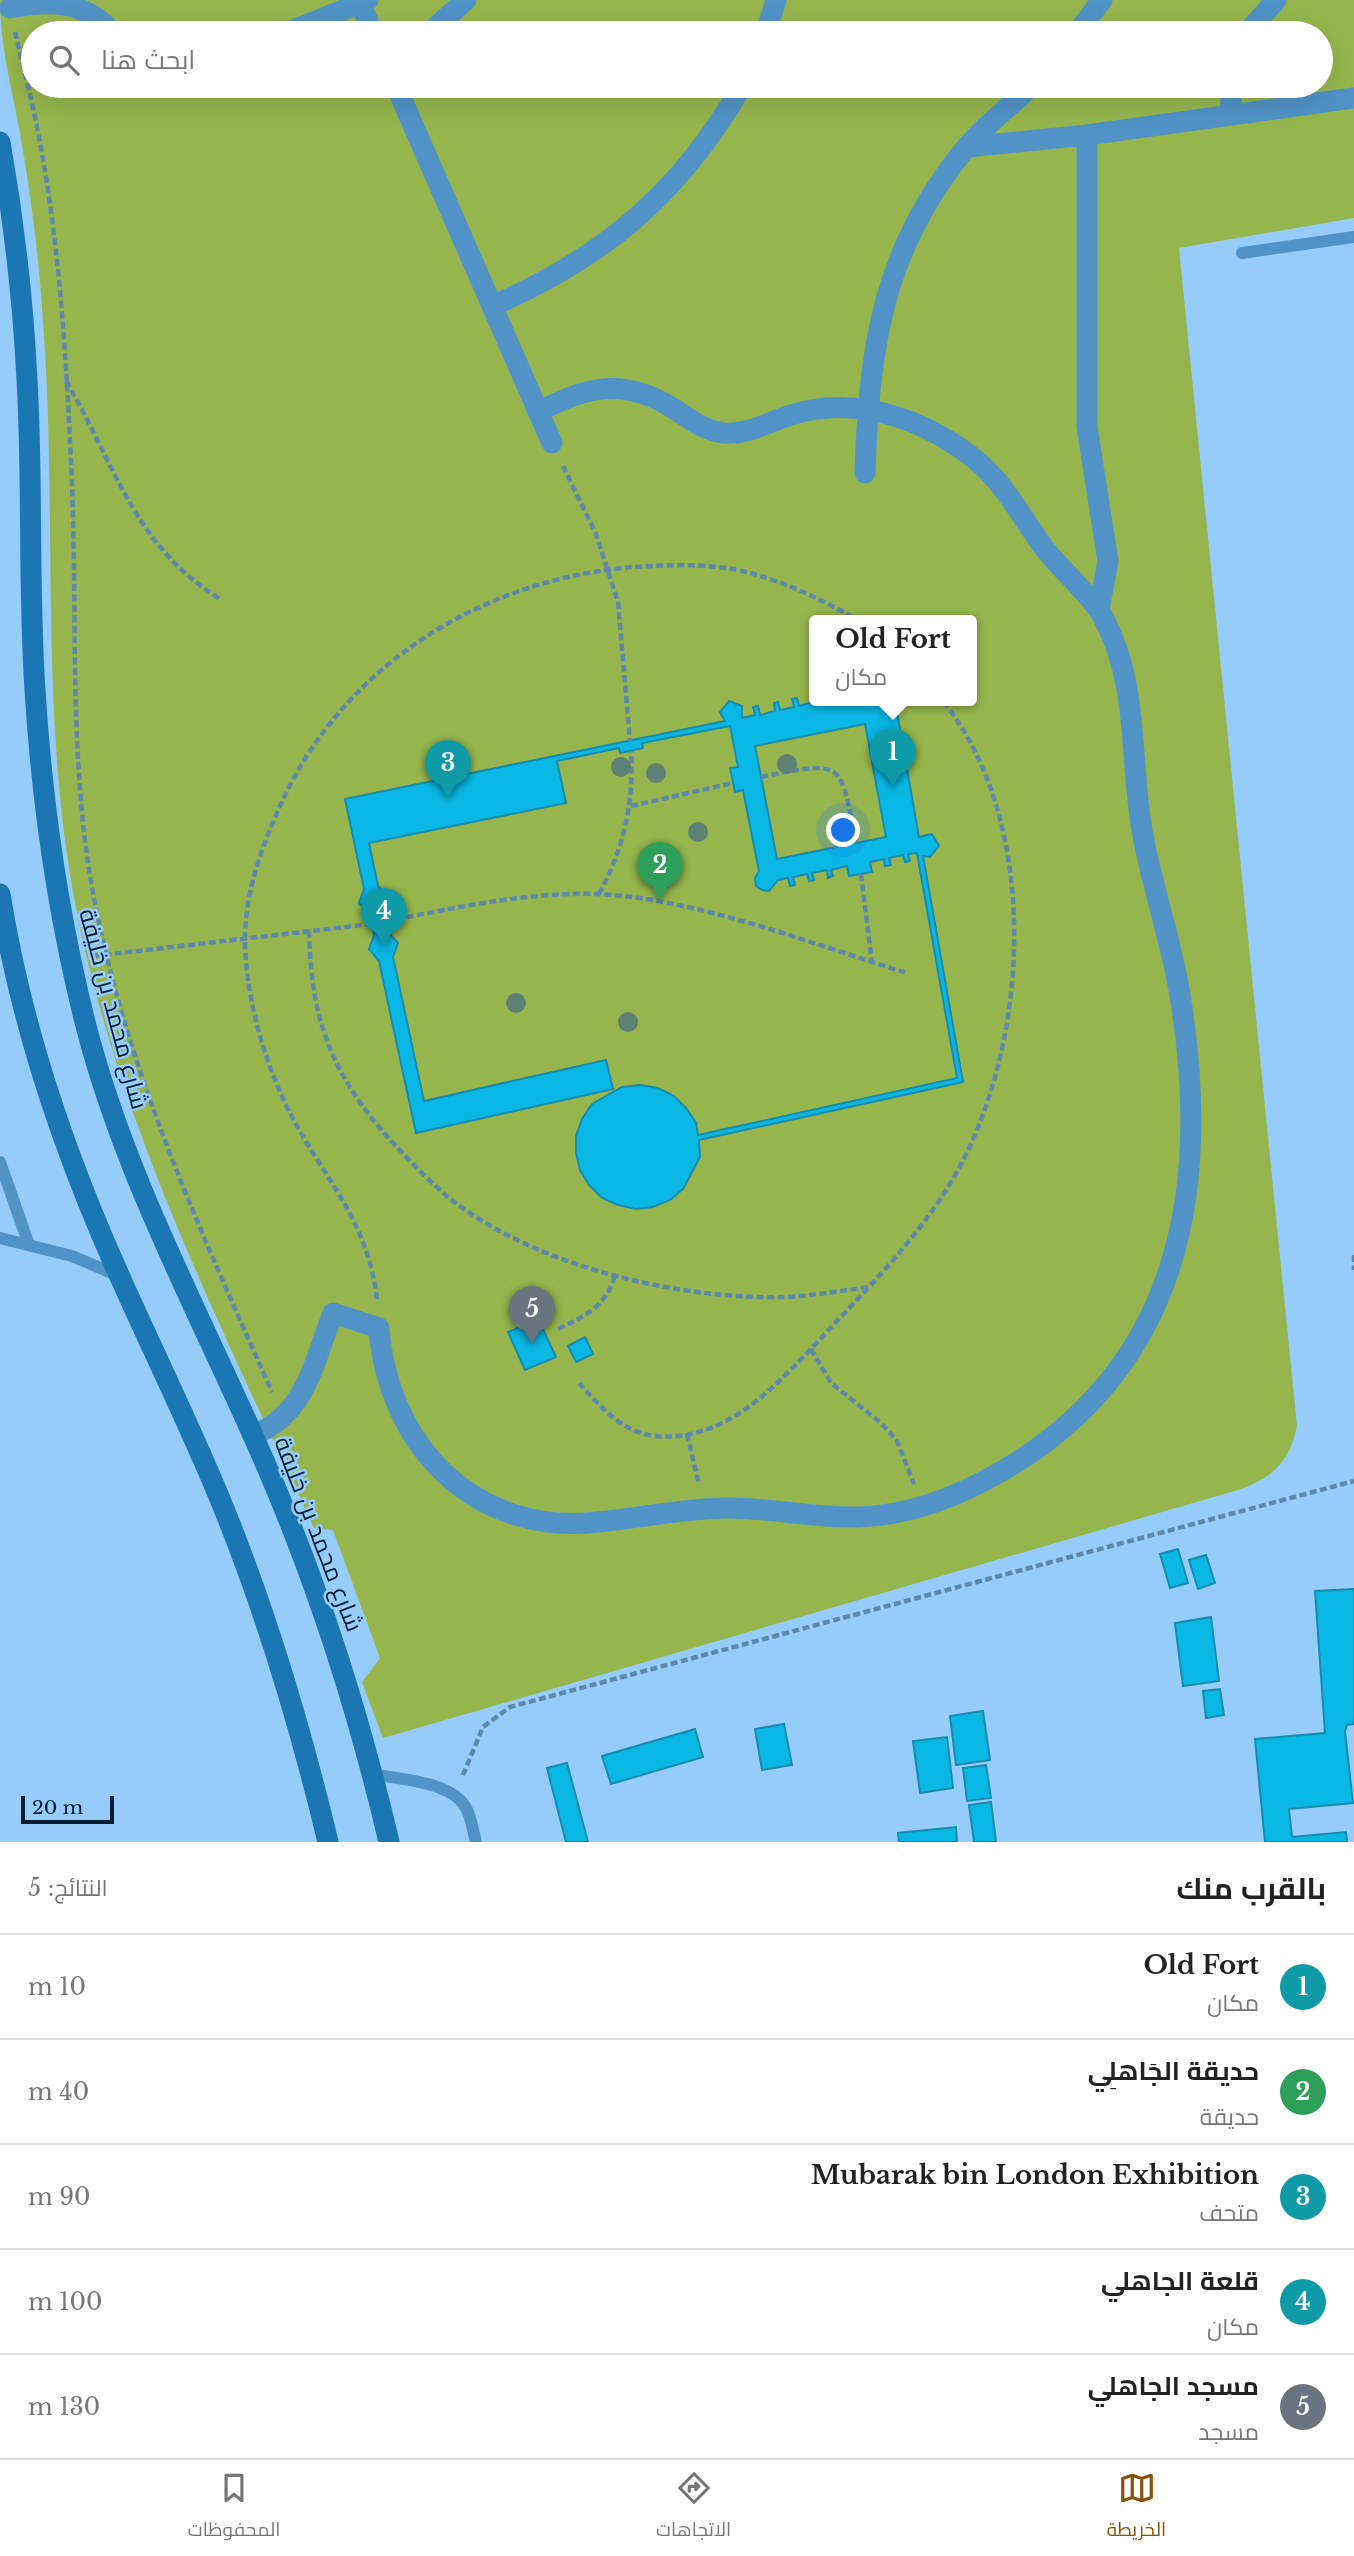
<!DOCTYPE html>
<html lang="ar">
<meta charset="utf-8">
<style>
:root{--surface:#fff;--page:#f2f2f2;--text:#222;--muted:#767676;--line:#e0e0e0;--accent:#895006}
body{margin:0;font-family:"Libre Baskerville",Cairo,serif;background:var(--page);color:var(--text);direction:rtl}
.scale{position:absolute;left:21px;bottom:18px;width:93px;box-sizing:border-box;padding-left:7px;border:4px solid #011d32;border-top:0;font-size:19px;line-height:24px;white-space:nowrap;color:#011d32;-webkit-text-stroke:5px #96ccfa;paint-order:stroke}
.you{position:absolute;left:844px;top:831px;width:24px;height:24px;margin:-18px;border:5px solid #fff;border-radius:50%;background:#1a73e8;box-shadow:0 0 0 10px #1a73e833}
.badge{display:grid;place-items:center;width:46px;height:46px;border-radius:50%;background:var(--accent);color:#fff;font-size:23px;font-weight:700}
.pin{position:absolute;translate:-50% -58px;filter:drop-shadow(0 2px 4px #0008)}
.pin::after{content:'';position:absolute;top:37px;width:24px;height:21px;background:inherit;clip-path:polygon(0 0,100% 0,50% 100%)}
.popup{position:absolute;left:809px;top:615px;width:168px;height:91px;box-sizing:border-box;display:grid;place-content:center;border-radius:7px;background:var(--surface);filter:drop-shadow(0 2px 5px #0005);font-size:23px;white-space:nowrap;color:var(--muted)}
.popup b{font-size:26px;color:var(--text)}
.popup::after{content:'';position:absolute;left:50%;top:100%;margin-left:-14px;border:14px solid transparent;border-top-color:var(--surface)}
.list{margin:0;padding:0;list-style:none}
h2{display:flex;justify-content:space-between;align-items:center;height:91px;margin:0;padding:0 28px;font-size:30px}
h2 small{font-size:23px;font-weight:400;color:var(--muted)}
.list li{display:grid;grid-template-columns:46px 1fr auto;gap:21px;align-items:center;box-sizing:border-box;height:105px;padding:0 28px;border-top:2px solid var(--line)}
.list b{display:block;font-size:26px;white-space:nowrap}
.list p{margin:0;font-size:23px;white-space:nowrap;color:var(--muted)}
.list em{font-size:23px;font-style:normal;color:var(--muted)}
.icon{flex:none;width:38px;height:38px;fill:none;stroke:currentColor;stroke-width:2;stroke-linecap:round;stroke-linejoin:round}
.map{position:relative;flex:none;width:1354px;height:1842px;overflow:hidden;direction:ltr}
.search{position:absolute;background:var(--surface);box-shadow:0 7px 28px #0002;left:21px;right:21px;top:21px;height:77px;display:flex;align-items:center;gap:18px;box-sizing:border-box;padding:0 24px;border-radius:38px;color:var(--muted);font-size:26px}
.sheet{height:616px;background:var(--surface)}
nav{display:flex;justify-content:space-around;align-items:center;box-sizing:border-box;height:98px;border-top:2px solid var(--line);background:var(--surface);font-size:19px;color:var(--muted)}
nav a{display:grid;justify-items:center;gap:4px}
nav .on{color:var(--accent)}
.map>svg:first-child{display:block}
.green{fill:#96b64d;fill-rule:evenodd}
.building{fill:#09b7e4;stroke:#168bad;stroke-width:2;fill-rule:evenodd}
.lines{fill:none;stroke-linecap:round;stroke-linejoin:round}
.path{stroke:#5c88ac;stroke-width:4.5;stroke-dasharray:7 3.5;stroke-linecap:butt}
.lane{stroke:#5193c7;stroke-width:12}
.street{stroke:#5193c7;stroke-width:21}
.secondary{stroke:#1b77b4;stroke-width:21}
.tree{fill:#5f8075}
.labels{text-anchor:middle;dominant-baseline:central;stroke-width:5;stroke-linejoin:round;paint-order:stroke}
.street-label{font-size:24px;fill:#011d32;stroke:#96ccfa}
</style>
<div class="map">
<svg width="1354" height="1842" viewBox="0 0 1354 1842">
<rect width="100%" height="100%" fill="#96ccfa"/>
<path class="green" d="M0 0H1354V218L1179 248 1297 1426C1290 1461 1273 1478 1238 1490L383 1738 362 1682 380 1658 333 1530 314 1528C216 1316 106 1101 69 868 41 689 57 503 43 322 39 258 31 195 20 133 12 88 0 46 0 0ZM33 33H1321V86H33ZM814 621H972V701H814Z"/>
<g class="building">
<path d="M797 698 799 706 815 701H895L919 837 932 834 939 846 930 857 923 856 963 1082 699 1140 700 1157 683 1189 670 1200 653 1207 636 1209 618 1205 602 1198 589 1185 580 1170 576 1153V1136L582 1119 592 1104 622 1087 640 1085 658 1088 674 1096 686 1108 696 1123 698 1135 957 1078 917 853 908 854 910 861 905 862 903 855 889 858 891 865 885 866 884 859 870 862 872 872 849 876 847 866 831 870 833 876 828 878 827 870 812 873 814 880 809 881 807 874 793 877 795 885 790 886 788 878 778 880 769 891 762 890 756 886 755 878 759 871 743 790 735 792 730 768 738 767 730 726 642 743 643 748 620 753 619 748 557 761 566 803 369 843 378 886 388 897 383 910 388 932 398 943 393 957 424 1101 606 1060 613 1089 416 1133 379 961 369 949 374 935 370 914 359 903 364 889 345 799 725 721 720 712 729 701 742 706V718L755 715 753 707 758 706 760 715 775 711 774 703 778 702 780 710 794 707 792 699ZM865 724 886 837 777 859 755 746Z"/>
<polygon points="538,1319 556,1357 525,1370 508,1332"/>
<polygon points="585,1337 593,1354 576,1362 568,1346"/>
<polygon points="1178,1549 1188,1583 1170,1588 1160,1554"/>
<polygon points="1206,1555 1215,1583 1198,1589 1189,1560"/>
<polygon points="1354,1589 1354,1724 1347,1725 1345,1731 1353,1803 1289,1809 1292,1837 1346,1832 1347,1842 1265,1842 1255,1739 1325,1733 1315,1591"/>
<polygon points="1211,1617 1219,1681 1183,1686 1175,1623"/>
<polygon points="1220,1689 1224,1715 1206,1718 1203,1691"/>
<polygon points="983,1711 990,1760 956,1765 950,1716"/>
<polygon points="784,1724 792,1765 762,1770 755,1729"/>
<polygon points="695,1729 703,1757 611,1784 602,1756"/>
<polygon points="947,1737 953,1788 920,1793 913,1741"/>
<polygon points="567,1763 588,1842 566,1842 547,1768"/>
<polygon points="986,1765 991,1798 967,1801 963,1768"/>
<polygon points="991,1802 996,1842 974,1842 969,1805"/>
<polygon points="956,1827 957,1842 899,1842 898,1833"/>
</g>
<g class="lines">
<g class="path">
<path d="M15 32C24 70 34 109 41 148 61 258 67 372 72 484 77 610 70 738 88 863 117 1050 196 1221 272 1392"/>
<path d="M66 381C116 465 132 544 220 599"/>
<polyline points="563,466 596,534 618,602 630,741"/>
<path d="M761 777C845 760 840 760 856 843"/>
<polyline points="631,806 733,783"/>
<polyline points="861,874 872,963"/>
<path d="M599 894C624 848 634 803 631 751"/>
<path d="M386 921C456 908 525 892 597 894 695 898 812 944 907 973"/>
<path d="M309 931C310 966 313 1001 325 1035 340 1078 365 1113 396 1146 415 1166 435 1188 457 1204 538 1264 660 1294 758 1297 795 1299 832 1292 869 1287"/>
<polyline points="94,956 372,924"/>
<polyline points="1354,1255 1354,1270"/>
<path d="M377 1299C367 1215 319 1174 285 1103 262 1054 245 992 245 938 245 887 267 832 289 787 356 657 489 579 633 567 669 565 707 563 742 571 785 581 822 600 860 621"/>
<path d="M558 1329C585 1316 607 1306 615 1275"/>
<polyline points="811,1349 831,1383 881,1423 897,1441 914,1484"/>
<path d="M579 1383C601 1407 621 1432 655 1436 726 1443 778 1384 822 1337 865 1291 910 1246 945 1192 1030 1060 1045 828 943 701"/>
<polyline points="687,1434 699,1484"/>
<polyline points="463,1775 483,1727 510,1707 1354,1481"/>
</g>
<g class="lane">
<polyline points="1242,253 1354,237"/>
<polyline points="0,1162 29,1245"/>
<polyline points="0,1238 72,1256 119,1276"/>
<path d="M373 1774C401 1780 454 1781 467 1810 472 1820 473 1832 476 1842"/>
</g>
<g class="street">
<polyline points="361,5 373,33"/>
<path d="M10 8C50 0 84 0 113 33"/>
<polyline points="286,33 368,0"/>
<polyline points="429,33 466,0"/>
<polyline points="766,33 776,0"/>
<polyline points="1077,33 1102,0"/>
<polyline points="1247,33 1276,0"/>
<polyline points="396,86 552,443"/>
<polyline points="1230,115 1232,86"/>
<polyline points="1087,135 1087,427 1108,561 1099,609"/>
<polyline points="967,147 1087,135 1354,98"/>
<path d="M492 306C605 257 680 193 742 86"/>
<path d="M865 473C869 347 883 249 965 149 985 125 1010 107 1031 86"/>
<path d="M253 1435C306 1415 314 1361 333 1313L379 1328C388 1446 475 1536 598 1522 642 1518 684 1508 728 1508 771 1508 814 1518 857 1517 908 1516 959 1496 1002 1471 1178 1369 1210 1195 1182 1008 1174 949 1154 894 1143 836 1129 761 1140 685 1103 617 1090 593 1059 569 1042 545 1010 500 999 471 949 441 902 412 845 398 791 415 768 422 749 435 723 433 702 430 689 418 671 407 622 377 585 387 538 412"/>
</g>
<g class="secondary">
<path d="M0 142C14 221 23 300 27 380 33 483 28 586 35 690 42 804 57 910 85 1022 121 1165 191 1297 251 1431 311 1563 356 1701 389 1842"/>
<path d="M0 894C21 1027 65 1155 120 1277 153 1351 189 1424 220 1499 266 1611 300 1725 328 1842"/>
</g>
</g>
<g class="tree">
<circle cx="787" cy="764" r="10"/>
<circle cx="621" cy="767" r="10"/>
<circle cx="656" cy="773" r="10"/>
<circle cx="698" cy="832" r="10"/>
<circle cx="516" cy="1003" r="10"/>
<circle cx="628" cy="1022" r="10"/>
</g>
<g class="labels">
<g class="street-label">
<text transform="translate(114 1009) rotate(75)">شارع محمد بن خليفة</text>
<text transform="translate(319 1534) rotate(69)">شارع محمد بن خليفة</text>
</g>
</g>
</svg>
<div class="scale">20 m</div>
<div class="you"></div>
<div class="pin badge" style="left:893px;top:787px;background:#0f9aa8">1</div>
<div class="popup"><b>Old Fort</b>مكان</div>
<div class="pin badge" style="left:660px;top:900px;background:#2e9e5b">2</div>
<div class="pin badge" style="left:448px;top:798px;background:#0f9aa8">3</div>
<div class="pin badge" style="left:384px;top:946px;background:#0f9aa8">4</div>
<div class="pin badge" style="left:532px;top:1344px;background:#6b7280">5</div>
<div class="search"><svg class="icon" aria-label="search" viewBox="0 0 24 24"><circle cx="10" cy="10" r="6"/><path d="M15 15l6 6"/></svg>ابحث هنا</div>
</div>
<section class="sheet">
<h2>بالقرب منك<small>النتائج: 5</small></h2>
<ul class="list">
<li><span class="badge" style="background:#0f9aa8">1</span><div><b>Old Fort</b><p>مكان</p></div><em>10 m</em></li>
<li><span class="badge" style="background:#2e9e5b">2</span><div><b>حديقة الجَاهلِي</b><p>حديقة</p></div><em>40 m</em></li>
<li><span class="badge" style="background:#0f9aa8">3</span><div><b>Mubarak bin London Exhibition</b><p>متحف</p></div><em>90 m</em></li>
<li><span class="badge" style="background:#0f9aa8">4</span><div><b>قلعة الجاهلي</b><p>مكان</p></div><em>100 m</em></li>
<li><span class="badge" style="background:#6b7280">5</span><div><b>مسجد الجاهلي</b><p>مسجد</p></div><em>130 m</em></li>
</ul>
</section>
<nav>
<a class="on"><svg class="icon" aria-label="map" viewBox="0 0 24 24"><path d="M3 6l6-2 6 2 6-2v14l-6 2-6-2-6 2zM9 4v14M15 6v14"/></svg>الخريطة</a>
<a><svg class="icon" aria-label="directions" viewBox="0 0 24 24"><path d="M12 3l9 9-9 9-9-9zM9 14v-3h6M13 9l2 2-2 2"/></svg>الاتجاهات</a>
<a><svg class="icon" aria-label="saved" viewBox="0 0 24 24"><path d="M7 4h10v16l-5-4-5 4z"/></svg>المحفوظات</a>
</nav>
